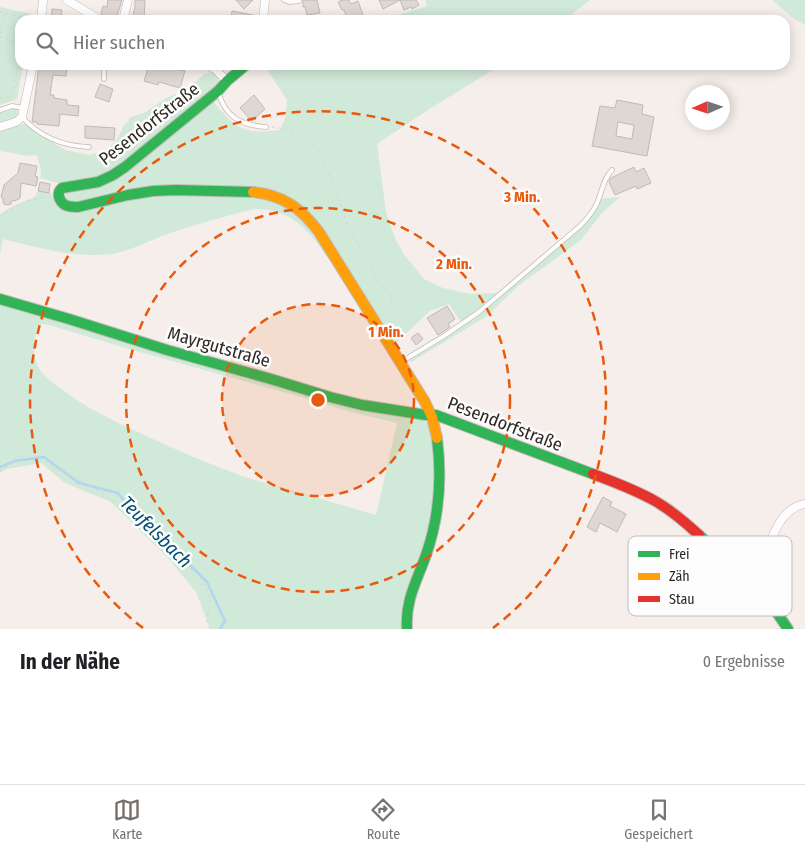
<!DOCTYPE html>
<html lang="de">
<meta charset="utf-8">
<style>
:root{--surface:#fff;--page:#f6f6f6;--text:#202124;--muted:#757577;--line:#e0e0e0;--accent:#756e6b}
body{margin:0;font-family:"Fira Sans Condensed",sans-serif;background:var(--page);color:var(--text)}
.compass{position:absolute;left:685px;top:85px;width:45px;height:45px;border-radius:50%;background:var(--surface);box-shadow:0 2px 12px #0003;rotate:267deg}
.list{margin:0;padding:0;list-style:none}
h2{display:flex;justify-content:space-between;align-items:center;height:65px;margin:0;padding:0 20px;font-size:21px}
h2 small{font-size:16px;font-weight:400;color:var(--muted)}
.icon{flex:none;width:28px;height:28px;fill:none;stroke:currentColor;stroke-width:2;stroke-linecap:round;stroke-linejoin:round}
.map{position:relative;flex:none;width:805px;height:629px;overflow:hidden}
.search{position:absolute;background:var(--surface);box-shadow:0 2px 12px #0003;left:15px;right:15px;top:15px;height:55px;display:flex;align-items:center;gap:12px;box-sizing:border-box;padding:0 18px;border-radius:15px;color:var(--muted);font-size:19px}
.sheet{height:155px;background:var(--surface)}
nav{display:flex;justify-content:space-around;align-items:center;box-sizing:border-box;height:70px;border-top:1px solid var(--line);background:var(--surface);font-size:14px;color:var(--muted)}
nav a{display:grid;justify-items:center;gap:2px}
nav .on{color:var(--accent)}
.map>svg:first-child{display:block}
.green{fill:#d1e9d8;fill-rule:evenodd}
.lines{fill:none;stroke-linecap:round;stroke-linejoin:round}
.stream{stroke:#b1d6ef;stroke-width:2.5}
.building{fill:#ded7d4;stroke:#c0b9b6;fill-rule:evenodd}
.lane-casing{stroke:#c2bbb8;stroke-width:5.5}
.street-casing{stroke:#c2bbb8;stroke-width:9}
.fast-casing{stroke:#c2bbb8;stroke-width:12}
.slow-casing{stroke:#c2bbb8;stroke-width:12}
.jam-casing{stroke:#c2bbb8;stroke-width:12}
.path{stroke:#d5d3d1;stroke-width:1;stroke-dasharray:2.5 4;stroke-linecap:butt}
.lane{stroke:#fefcfc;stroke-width:4}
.street{stroke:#fefcfc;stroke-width:8}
.fast{stroke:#30b455;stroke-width:10}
.slow{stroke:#ff9f0a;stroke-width:10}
.jam{stroke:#e5322d;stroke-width:10}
.ring{fill:none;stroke:#e8590c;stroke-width:2.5;stroke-dasharray:9 6}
.labels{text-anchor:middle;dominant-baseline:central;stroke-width:5;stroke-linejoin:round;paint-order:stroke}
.street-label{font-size:18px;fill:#2f2926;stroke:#fdfdfd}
.water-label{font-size:19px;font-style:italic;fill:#054e72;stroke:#fdfdfd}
.key{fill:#fdfdfd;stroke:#bfbdbc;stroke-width:1}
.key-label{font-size:14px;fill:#2f2926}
.centre{fill:#e8590c;stroke:#fdfdfd;stroke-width:2.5}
.ring-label{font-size:15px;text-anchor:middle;font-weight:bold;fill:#e8590c;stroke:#fdfdfd;stroke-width:5;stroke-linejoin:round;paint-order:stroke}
</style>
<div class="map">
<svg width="805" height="629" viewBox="0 0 805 629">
<rect width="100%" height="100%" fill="#f6eeea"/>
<g class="green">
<polygon points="425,0 590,0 564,20 381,20 427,6"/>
<polygon points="772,0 805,0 805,25 793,18"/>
<polygon points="0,7 31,14 31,20 20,20 20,65 23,65 17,99 0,105"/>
<path d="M271 65H501L431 108 377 144 386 212 394 236 403 253 424 279 443 288 470 294 497 293 571 231 590 213 599 192 601 199 620 197 602 213 581 240 518 286 487 316 410 363 408 354 461 322 449 304 430 311 394 345 305 209 292 198 276 191 259 188 180 186 71 204 65 199 66 193 68 191C81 189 108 188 116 177L213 101C237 130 242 134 280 130L286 116 287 100 268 71Z"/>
<polygon points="212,72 217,76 218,81 215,86 116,169 93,179 67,183 57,183 40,178 41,171 37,155 29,156 0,151 0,112 17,107 18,123 20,125 26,124 28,127 65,150 90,155 107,150 118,138 124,125 129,121 129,118 146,112 163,100 173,95 179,95 205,74"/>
<path d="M38 191 51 193C55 206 59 209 72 211L145 196 187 195 249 196 273 200 287 207 296 214 314 231 333 266C314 236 293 207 254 209 223 217 192 225 162 236 146 242 130 251 112 254 75 258 39 248 3 239L0 254V214L11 207 35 197Z"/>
<path d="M0 302 424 420 430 425 433 435 436 481 429 531 403 629H210L196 592 168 558 111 502 65 483 41 463 7 469 0 472ZM42 324 49 325 129 349 308 399 351 412 397 423 376 515 245 477C209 464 174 449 140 433 112 420 84 407 60 388 53 383 45 377 40 370 32 357 33 339 38 326Z"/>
</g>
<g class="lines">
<polyline class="stream" points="0,467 15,461 44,457 79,483 118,493 143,524 176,551 207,582 225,621 220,629"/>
</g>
<g class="building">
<polygon points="108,0 122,0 116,19 104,16 101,14 103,6 107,7"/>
<polygon points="135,0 145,0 144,20 132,20 135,7"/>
<polygon points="236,0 253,0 244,9"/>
<polygon points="303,0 317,0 320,13 307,15 305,7 303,7"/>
<polygon points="343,0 349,0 351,4 358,1 363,15 348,20 344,10 342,10 338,2"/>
<polygon points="379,0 400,0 383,9"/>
<polygon points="400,0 416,0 419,5 412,9 411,7 404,10"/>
<polygon points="52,9 62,10 61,20 51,20"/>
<polygon points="232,11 258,16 257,20 231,20"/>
<polygon points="39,65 67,67 66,76 53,75 50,95 54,95 54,98 67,100 67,105 79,106 78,116 60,114 59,126 37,124 37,122 32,122"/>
<polygon points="149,65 162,65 185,71 180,88 159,82 158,85 144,81"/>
<polygon points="100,84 113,89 109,102 95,97"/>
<polygon points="254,95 265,109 252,121 240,108"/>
<path d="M617 100 643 105 642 114 654 117 647 156 592 146 600 106 615 108ZM618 122 634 125 632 139 616 136Z"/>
<polygon points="85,126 115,128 114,140 85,138"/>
<polygon points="20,163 37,166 35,176 38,177 36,186 21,183 20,198 15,201 12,200 11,204 8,205 4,204 3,202 3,198 1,197 4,185 18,173"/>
<polygon points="634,167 636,172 644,168 651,183 637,189 636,186 615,195 609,182 611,178"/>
<polygon points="40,182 50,184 49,193 38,191"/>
<polygon points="447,306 455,319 448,324 450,327 438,335 427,318"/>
<polygon points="418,333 423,339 416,345 411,338"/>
<polygon points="603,497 612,502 610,506 626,514 617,532 600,523 596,532 587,527"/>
</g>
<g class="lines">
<defs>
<g id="lane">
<polyline points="284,0 289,2 299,1"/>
<polyline points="104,79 104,70 106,65"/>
<path d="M218 91C225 117 240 125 266 127"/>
<polyline points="0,110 12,106 24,108"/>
<path d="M22 117C40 137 62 146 89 147"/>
<path d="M401 362 444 336 479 312 580 226C587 219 593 212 597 203 602 192 603 179 612 170"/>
</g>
<g id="street">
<polyline points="67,0 100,20"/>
<polyline points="41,20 43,0"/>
<polyline points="123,20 128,0"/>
<polyline points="263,20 265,0"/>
<polyline points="208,65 215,69 227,81"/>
<polyline points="0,127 16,122 22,117 33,65"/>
<path d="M761 593 764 590C765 581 765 571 766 562 769 541 780 508 805 504"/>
</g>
<g id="fast">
<path d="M246 65 227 81 218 91 125 167 113 175 98 182 62 188C56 193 59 201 65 205 69 207 74 207 78 207L128 195 153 191 176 190 253 192"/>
<polyline points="0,299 69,319 167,350 271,379 330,397 362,405 426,415 436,415 593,474"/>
<polyline points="699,535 749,580 773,607 788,629"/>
<path d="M407 629C405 600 417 581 426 555 439 518 442 477 437 438"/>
</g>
<path id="slow" d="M253 192C283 195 301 208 319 232L425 402 432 417 437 438"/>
<path id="jam" d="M593 474C614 482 636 490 655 501 671 510 686 523 699 535"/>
</defs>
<use href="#lane" class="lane-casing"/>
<use href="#street" class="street-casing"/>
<use href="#fast" class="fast-casing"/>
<use href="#slow" class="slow-casing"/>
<use href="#jam" class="jam-casing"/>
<g class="path">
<polyline points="0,12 26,18 26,20"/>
<polyline points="0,34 5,13"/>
<polyline points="0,37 20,42"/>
<polyline points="0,98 12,96 20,55"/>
<path d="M272 127C294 129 310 140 323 158L348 226 379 282 391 297 392 306 385 314 382 315"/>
<path d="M0 217C12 205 32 199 48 196"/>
<polyline points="0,472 7,465 23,456 38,456 60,470 94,488 122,508 146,533 175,558 200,576 210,597 207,620 210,629"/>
</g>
<use href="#lane" class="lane"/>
<use href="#street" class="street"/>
<use href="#fast" class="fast"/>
<use href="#slow" class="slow"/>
<use href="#jam" class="jam"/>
</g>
<circle cx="318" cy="400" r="96" fill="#e8590c" fill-opacity=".12"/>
<g class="ring">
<circle cx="318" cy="400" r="96"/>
<circle cx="318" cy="400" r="192"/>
<path d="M143 628A288 288 0 1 1 493 628"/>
</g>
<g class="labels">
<g class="street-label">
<text transform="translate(149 124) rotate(-38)">Pesendorfstraße</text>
<text transform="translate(219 347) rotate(16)">Mayrgutstraße</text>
<text transform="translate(505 424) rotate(21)">Pesendorfstraße</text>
</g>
<g class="water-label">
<text transform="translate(156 532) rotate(45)">Teufelsbach</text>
</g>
</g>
<rect x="628" y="536" width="164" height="80" rx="8" class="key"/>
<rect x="638" y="551" width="22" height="6" fill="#30b455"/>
<rect x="638" y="573" width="22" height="7" fill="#ff9f0a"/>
<rect x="638" y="596" width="22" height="6" fill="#e5322d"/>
<g class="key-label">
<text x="669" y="559">Frei</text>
<text x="669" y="581">Zäh</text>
<text x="669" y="604">Stau</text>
</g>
<circle cx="318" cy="400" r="8" class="centre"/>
<g class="ring-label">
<text x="522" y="202">3 Min.</text>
<text x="454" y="269">2 Min.</text>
<text x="386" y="337">1 Min.</text>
</g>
</svg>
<svg class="compass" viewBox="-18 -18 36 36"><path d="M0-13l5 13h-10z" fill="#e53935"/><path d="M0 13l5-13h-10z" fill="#757577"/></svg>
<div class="search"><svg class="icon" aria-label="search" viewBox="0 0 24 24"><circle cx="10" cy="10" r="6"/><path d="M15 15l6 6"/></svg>Hier suchen</div>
</div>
<section class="sheet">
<h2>In der Nähe<small>0 Ergebnisse</small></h2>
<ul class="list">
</ul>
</section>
<nav>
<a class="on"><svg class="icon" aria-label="map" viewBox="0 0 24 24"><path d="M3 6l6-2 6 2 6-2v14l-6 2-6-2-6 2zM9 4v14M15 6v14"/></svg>Karte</a>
<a><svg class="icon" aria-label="directions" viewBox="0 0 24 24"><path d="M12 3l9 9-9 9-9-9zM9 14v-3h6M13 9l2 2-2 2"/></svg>Route</a>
<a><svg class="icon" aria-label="saved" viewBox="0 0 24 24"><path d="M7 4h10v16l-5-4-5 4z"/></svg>Gespeichert</a>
</nav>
